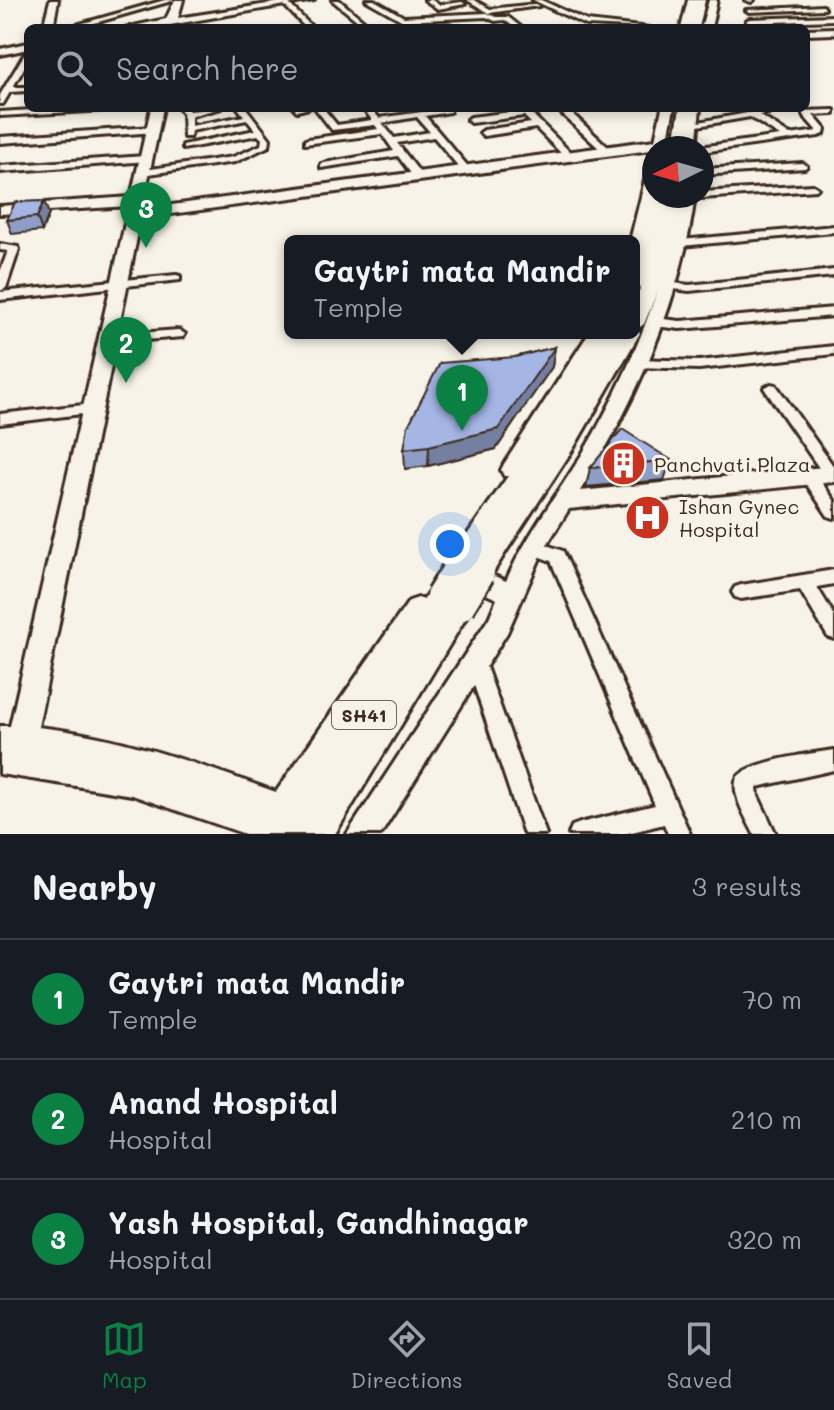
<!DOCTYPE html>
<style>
:root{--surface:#171b24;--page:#20242c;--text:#f1f3f6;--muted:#9ea1a6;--line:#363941;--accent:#0b8043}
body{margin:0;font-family:Mali,sans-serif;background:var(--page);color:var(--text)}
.compass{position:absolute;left:642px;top:136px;width:72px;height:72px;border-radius:50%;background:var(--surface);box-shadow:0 4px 12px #0003;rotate:265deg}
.you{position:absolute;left:450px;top:544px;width:28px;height:28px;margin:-20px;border:6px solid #fff;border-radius:50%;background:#1a73e8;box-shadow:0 0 0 12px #1a73e833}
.badge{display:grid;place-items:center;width:52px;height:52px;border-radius:50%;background:var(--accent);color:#fff;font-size:26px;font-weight:700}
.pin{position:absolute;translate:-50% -66px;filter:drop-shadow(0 2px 4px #0008)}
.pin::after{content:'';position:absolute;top:42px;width:28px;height:24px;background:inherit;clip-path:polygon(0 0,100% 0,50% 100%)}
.popup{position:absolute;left:284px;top:235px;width:356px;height:104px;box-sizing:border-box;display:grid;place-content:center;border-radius:12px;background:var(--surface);filter:drop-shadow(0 2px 6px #0005);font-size:26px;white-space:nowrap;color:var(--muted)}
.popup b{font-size:30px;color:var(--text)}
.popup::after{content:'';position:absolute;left:50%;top:100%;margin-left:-16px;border:16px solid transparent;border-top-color:var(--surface)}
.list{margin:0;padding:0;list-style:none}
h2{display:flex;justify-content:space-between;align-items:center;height:104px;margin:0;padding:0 32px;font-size:34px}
h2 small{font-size:26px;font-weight:400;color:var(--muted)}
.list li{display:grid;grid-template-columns:52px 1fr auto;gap:24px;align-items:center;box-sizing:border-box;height:120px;padding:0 32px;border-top:2px solid var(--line)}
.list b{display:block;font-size:30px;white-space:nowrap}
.list p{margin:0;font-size:26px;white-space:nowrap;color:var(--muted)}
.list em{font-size:26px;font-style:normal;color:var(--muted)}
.icon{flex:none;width:44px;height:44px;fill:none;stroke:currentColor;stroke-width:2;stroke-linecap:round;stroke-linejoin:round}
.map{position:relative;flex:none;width:834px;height:834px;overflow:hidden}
.search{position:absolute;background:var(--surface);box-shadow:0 4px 12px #0003;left:24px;right:24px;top:24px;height:88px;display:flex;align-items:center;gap:20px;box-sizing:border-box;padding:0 28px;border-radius:12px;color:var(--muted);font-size:30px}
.sheet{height:464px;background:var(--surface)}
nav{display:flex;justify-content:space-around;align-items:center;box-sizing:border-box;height:112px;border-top:2px solid var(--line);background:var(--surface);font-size:22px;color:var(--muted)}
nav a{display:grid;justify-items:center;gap:4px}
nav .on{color:var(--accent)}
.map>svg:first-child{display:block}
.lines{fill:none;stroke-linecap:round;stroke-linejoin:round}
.street-casing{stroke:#3b2a1e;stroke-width:6}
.secondary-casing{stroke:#3b2a1e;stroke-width:6}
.primary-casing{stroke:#3b2a1e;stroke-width:6}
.street{fill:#f7f3e8;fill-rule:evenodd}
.secondary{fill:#f7f3e8;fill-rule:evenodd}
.primary{fill:#f7f3e8;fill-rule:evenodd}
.primary-bridge-far1-casing{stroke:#3b2a1e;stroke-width:29;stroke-linecap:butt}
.primary-bridge-casing{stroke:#3b2a1e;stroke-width:36;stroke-linecap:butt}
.primary-bridge-far1{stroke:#f7f3e8;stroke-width:23}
.primary-bridge{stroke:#f7f3e8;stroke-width:30}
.wall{fill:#8e9dc5;stroke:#3b2a1e;stroke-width:2}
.shaded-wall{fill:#747fa0;stroke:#3b2a1e;stroke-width:2}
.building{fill:#a5b6e5;stroke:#3b2a1e;stroke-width:2}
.labels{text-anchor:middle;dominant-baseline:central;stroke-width:6;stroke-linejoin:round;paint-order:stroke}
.shield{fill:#f7f3e8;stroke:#73665b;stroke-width:2}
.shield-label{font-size:18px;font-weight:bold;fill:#3b2a1e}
.poi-label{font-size:20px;fill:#3b2a1e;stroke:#f7f3e8;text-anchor:start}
</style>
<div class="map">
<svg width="834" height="834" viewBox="0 0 834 834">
<rect width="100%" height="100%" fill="#f7f3e8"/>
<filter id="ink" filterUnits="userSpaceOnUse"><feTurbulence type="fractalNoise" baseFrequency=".0125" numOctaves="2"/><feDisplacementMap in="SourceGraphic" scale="16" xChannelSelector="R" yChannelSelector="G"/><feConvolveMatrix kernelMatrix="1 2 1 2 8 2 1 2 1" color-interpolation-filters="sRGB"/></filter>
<g filter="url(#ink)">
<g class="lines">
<defs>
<g id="street">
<polygon points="165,0 175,0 77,28 66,28"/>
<polygon points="332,0 339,0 364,21 359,22"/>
<polygon points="366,0 374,0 404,17 487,13 496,17 508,17 522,28 515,28 505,20 495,21 486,17 403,21"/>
<polygon points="425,0 432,0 439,5 462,2 465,4 438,9"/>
<polygon points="467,0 474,0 490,9 536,4 539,6 489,13"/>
<polygon points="533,0 541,0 587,21 649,28 586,25"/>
<polygon points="745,0 754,0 751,2"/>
<polygon points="284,3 288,3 313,28 306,28 284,5"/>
<polygon points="823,6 825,9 749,12 746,10"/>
<polygon points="834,16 834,20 749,23 746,21 749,19"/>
<polygon points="28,53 28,61 13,87 28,87 28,91 10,92 3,104 0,104 0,95 24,55"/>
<polygon points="64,108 112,108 108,110 0,116 0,112"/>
<polygon points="179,108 187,108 189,111 221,108 191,116 191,126 244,116 238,108 246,108 270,139 269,146 235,162 141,175 139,173 144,170 233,157 261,145 262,139 258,135 183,149 183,145 255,130 247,120 191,131 190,137 184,137 183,114"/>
<polygon points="294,108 309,108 297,111"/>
<path d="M315 108H323L337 125 372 120 363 108H371L379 118 450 108V112L425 116 471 170 463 172 434 137 397 143 423 177 421 179H415L398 156 321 168V164L324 163 394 151 382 134 305 144V140L308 139 378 129 375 125 332 130ZM417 117 430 132 394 138 382 123Z"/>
<polygon points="517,108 526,108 571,153 571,157 565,157 536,128 484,136 480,133 484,130 531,123 524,116 471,123 467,120 471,117 520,111"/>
<polygon points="774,108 787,109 759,115 790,135 817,131 803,115 803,111 834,110 834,114 813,115 825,129 824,134 819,136 702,152 702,148 699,147 780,136 750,117 692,127 688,124"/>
<polygon points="561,109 567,109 609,148 609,152 603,152 561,113"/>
<polygon points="153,127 156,128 156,132 0,143 0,137"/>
<polygon points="145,156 150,159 148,161 0,172 0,166"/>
<polygon points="802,163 807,166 805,168 702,175 702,169"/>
<polygon points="813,185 818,188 816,190 702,198 698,196 702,196 702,192"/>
<polygon points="834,226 834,232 681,246 676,243 681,240"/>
<polygon points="0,244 18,247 19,249 6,288 0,291 0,272 8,251 0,250"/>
<polygon points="834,270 834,276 689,291 666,288 660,285 666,282 689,285"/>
<polygon points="176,275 180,276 180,280 0,300 0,292"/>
<polygon points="834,308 834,316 680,329 655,326 649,322 655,318 680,321"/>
<polygon points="179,330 185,334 183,337 109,343 103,339 109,335"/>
<polygon points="834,346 834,354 699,369 636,367 630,363 636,359 699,361"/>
<polygon points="771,384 776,385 834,467 834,479 826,478 766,391 764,388"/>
<polygon points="93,404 100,409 98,412 0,424 0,414"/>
<polygon points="809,470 814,472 834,500 834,518 828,516 801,476 804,472"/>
<polygon points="533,540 563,551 690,834 668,834 664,824 624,834 569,834 572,826 580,823 655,805 551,561 527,552 525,547 527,542"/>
<polygon points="834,570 834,584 817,587 834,615 834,639 828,637 800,590 741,599 735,597 732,592 735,587 741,585"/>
<polygon points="475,653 482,655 484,661 546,834 524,834 466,661 468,655"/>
<path d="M834 750V770L757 787 758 796 776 834H754C747 819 733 798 736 781 739 762 816 753 834 750Z"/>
</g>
<g id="secondary">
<polygon points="50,0 58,0 53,28 43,28"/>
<polygon points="175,0 183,0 178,18 293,0 314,0 170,25 125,28 166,19"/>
<polygon points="688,0 696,0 691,28 681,28"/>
<polygon points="709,0 717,0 711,28 701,28"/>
<polygon points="834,28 834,34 806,35 806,29"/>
<polygon points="28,43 28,49 0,55 0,49"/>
<path d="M151 108H163L142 209 655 140 662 108H674L666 148 141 218 38 727C121 736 198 764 276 792L409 601 418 598 427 601 431 609 427 617 283 834H245L132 795 0 774V726H10L129 206 0 214V206L131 197Z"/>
<polygon points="688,108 700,108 696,148 684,148"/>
<polygon points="654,168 655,196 642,258 634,263 634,241 630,241 647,172"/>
<path d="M681 196H695C681 300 636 402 580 491L834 466V482L569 509 543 551 507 633 381 834H347L489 618 497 599 455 580 452 573 455 566 464 563 506 581C526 536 555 498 581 456 627 380 667 283 681 196Z"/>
<polygon points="589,333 607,333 520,476 504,476 501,470 504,464"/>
</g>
<g id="primary">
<polygon points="695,0 705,0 699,28 689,28"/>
<polygon points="680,108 692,108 687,148 673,148"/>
<polygon points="653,196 684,196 673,253 644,324 637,329 640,333 573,449 503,556 494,559 485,556 482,550 467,549 463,542 467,535 540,430 601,333 634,333 634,302 641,286 634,288 634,261 646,233"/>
<polygon points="441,585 451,589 454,596 469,598 473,606 335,834 270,834 275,822 431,589"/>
</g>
</defs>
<use href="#street" class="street-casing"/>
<use href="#secondary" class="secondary-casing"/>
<use href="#primary" class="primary-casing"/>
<use href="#street" class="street"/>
<use href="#secondary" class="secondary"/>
<use href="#primary" class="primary"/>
<defs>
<g id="primary-bridge-far1">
<polyline points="455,575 476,542"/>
<polyline points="478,575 494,549"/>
</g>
<g id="primary-bridge">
<polyline points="441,597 456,573"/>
<polyline points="459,606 479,573"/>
</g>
</defs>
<use href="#primary-bridge-far1" class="primary-bridge-far1-casing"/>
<use href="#primary-bridge" class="primary-bridge-casing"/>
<use href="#primary-bridge-far1" class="primary-bridge-far1"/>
<use href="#primary-bridge" class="primary-bridge"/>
</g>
<g class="wall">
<polygon points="49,214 42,231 12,234 7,220"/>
<polygon points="555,347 552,367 496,449 428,466 405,469 404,449 515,357"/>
<polygon points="671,460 664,480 586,487 590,468"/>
</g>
<g class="shaded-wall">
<polygon points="44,201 49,214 42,231 37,217"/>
<polygon points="555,347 552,367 496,449 428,466 429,446"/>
</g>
<g class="building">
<polygon points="44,201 37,217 7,220 15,202"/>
<polygon points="555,347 498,429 429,446 404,449 408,426 440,363 515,357"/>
<polygon points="622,429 671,460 590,468"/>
</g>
</g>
<defs>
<symbol id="building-disc" viewBox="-11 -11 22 22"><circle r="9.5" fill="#c8321e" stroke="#f7f3e8"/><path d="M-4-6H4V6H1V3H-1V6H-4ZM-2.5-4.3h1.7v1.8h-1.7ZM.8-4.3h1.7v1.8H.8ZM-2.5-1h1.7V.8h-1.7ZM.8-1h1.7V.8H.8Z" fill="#fff"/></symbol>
<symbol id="hospital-disc" viewBox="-11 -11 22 22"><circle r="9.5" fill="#c8321e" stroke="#f7f3e8"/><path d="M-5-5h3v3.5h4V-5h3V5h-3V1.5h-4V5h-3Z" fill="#fff"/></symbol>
</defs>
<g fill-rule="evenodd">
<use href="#building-disc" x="598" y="438" width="51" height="51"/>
<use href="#hospital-disc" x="622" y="492" width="51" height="51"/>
</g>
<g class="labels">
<rect class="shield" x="332" y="701" width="64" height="28" rx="6"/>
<g class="shield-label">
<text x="364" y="715">SH41</text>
</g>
<g class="poi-label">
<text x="654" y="464">Panchvati Plaza</text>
<text x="679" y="506">Ishan Gynec<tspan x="679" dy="23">Hospital</tspan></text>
</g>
</g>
</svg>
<svg class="compass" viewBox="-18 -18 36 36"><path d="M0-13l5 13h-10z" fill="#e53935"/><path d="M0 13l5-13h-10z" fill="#9ea1a6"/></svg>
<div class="you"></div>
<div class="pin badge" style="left:462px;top:431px">1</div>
<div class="popup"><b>Gaytri mata Mandir</b>Temple</div>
<div class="pin badge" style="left:126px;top:383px">2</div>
<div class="pin badge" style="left:146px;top:248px">3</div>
<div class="search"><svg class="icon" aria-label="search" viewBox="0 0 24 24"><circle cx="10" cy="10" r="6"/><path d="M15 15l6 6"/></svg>Search here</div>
</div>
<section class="sheet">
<h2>Nearby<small>3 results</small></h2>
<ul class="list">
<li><span class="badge">1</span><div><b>Gaytri mata Mandir</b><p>Temple</p></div><em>70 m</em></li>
<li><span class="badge">2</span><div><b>Anand Hospital</b><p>Hospital</p></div><em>210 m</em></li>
<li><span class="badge">3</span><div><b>Yash Hospital, Gandhinagar</b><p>Hospital</p></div><em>320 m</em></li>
</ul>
</section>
<nav>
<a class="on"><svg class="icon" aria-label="map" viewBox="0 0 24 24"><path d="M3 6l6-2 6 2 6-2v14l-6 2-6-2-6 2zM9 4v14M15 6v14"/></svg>Map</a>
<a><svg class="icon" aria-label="directions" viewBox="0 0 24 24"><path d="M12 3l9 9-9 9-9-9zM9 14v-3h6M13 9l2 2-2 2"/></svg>Directions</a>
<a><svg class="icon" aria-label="saved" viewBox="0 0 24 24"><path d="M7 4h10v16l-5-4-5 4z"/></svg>Saved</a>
</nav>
